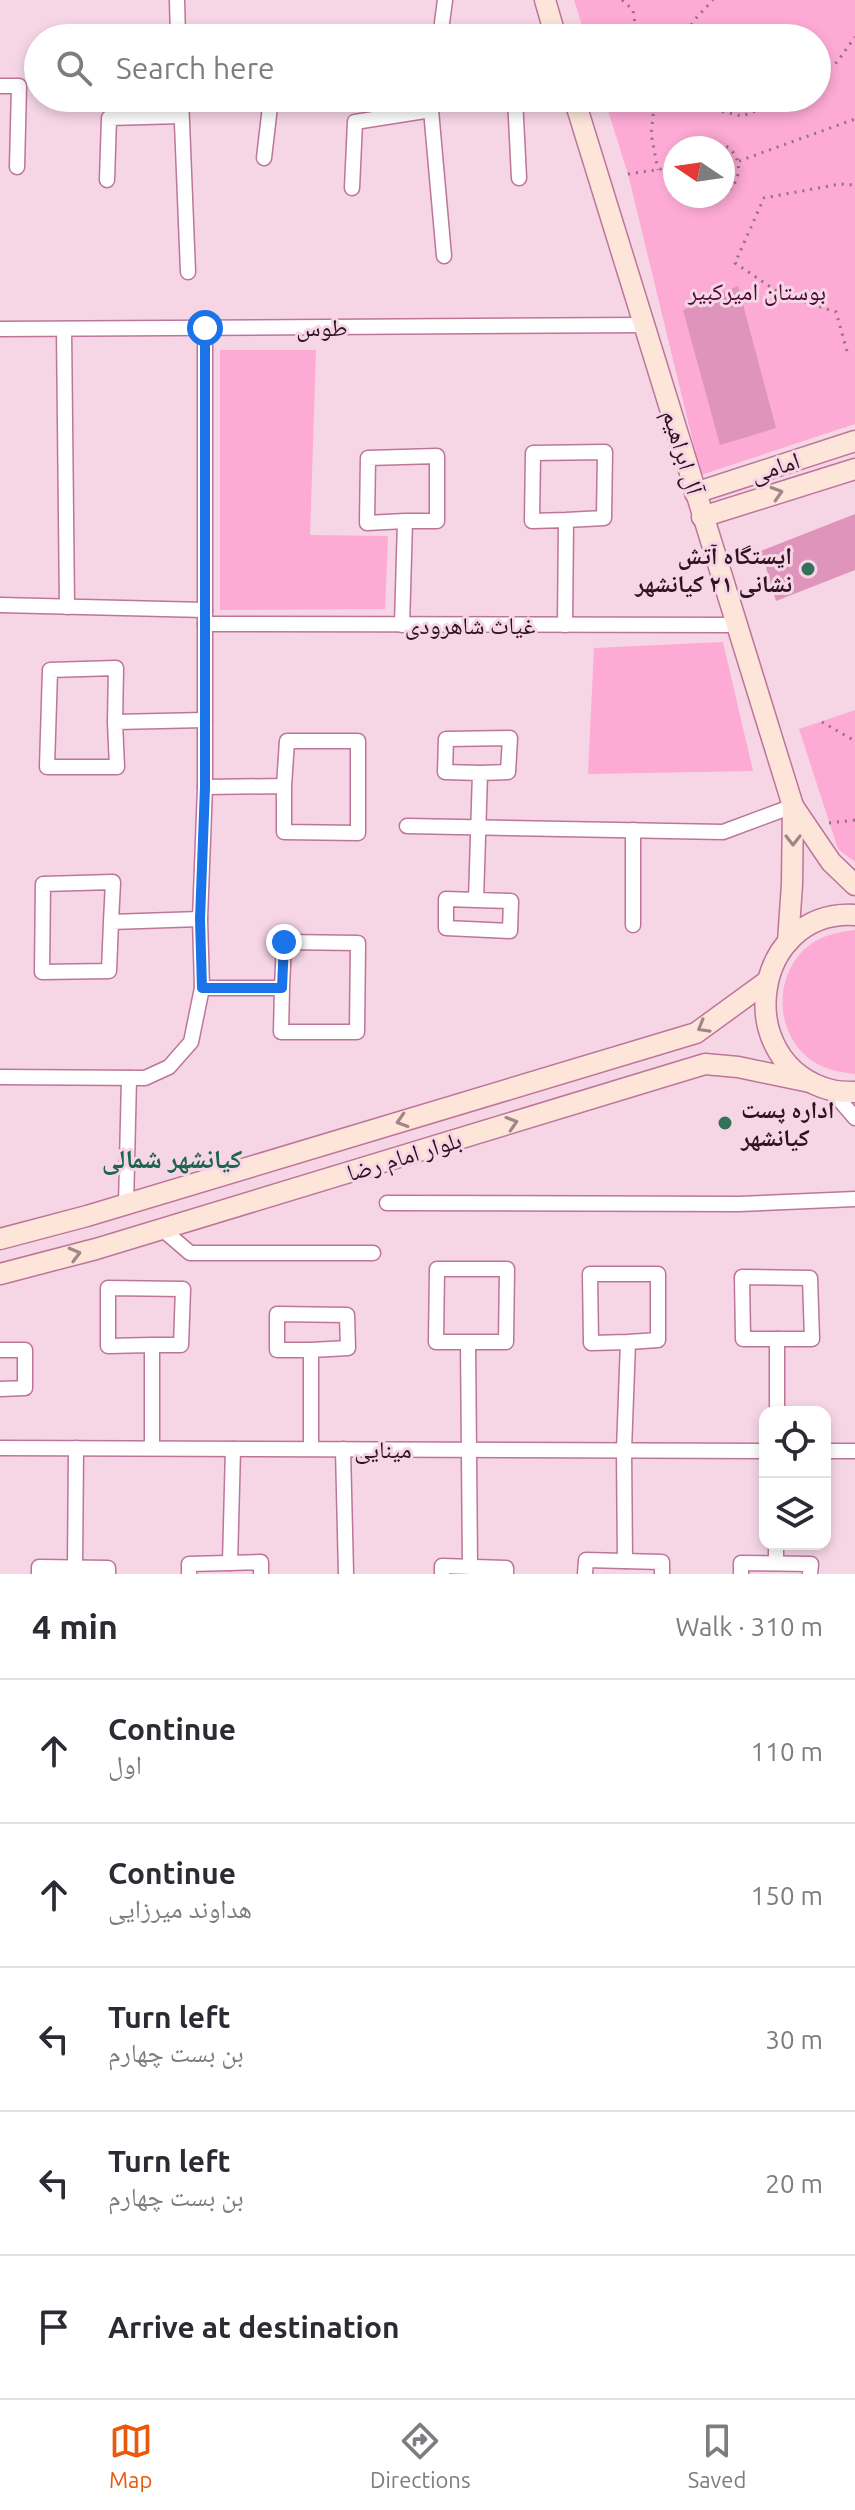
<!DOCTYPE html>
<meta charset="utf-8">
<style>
:root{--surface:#fff;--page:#f7f7f7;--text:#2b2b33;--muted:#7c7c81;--line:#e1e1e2;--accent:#ea580c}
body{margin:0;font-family:Ubuntu,"Noto Naskh Arabic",sans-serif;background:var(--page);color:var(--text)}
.controls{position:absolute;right:24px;bottom:24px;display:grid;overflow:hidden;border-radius:16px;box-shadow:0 4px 12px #0003}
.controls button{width:72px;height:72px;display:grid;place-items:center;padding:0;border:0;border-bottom:2px solid var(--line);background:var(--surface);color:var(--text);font:40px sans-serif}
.compass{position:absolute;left:663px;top:136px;width:72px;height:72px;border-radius:50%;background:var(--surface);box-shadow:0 4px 12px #0003;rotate:283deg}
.stop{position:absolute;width:24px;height:24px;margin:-18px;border:6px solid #1a73e8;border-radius:50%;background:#fff}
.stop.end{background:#1a73e8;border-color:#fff;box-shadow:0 2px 8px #0008}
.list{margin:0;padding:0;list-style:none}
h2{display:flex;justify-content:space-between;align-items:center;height:104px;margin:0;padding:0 32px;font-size:34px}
h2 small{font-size:26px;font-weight:400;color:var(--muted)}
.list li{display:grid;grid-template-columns:52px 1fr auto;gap:24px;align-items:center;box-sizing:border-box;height:144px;padding:0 32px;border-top:2px solid var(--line)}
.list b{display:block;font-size:30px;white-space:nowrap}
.list p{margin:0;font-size:26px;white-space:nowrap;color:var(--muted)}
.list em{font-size:26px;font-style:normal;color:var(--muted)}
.icon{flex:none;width:44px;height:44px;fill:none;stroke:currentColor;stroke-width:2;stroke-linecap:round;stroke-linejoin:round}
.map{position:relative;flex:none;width:855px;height:1574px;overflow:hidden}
.search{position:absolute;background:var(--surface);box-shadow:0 4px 12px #0003;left:24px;right:24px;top:24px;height:88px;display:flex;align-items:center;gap:20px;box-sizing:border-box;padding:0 28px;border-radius:44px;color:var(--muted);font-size:30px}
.sheet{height:824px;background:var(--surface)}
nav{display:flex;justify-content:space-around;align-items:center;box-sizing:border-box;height:112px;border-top:2px solid var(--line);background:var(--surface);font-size:22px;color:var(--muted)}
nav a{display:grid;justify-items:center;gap:4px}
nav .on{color:var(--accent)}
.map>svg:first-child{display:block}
.green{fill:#fdaad5;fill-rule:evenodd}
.building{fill:#df94bb}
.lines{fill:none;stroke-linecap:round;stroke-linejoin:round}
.street-casing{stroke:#bd759c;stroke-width:17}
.secondary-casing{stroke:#bd759c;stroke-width:23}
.path{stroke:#907281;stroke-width:3;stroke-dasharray:2 6;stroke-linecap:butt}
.street{stroke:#fff;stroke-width:14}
.secondary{stroke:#fee5d9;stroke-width:20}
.oneway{stroke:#a08686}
.route{stroke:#1a73e8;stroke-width:10}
.poi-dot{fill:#35705b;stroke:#f6d6e5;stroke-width:3}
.labels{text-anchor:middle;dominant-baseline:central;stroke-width:6;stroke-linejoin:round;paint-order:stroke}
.park-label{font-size:24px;fill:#4b0934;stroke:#f6d6e5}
.street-label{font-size:24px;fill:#2d1221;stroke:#f6d6e5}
.poi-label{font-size:24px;font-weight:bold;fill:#2d1221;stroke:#f6d6e5;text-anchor:end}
.neighbourhood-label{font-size:26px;font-weight:bold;fill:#1d644d;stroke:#f6d6e5}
</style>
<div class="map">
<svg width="855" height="1574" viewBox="0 0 855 1574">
<rect width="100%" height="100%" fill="#f6d6e5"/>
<g class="green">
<path d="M574 0H855V424L701 475 628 174 604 98H817V38H586ZM675 148H723V196H675Z"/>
<polygon points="220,350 316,350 310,535 388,536 385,609 220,610"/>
<polygon points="723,642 753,771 588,774 594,648"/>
<polygon points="855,710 855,862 838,849 799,729"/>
<path d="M855 930V1074C840 1072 827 1070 814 1062 772 1035 772 969 814 942 827 934 840 932 855 930Z"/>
</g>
<g class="building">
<polygon points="738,286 776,428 720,445 683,310"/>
<polygon points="855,514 855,570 776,601 761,551"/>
</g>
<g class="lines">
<defs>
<g id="street">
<polyline points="177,0 178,38"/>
<polyline points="440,38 445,0"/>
<polyline points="0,86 19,86 17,167"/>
<polyline points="181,98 188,272"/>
<polyline points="432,98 431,110 444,256"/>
<polyline points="515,98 519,178"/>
<polyline points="264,158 271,98"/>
<polyline points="107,180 109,118 181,116"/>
<polyline points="352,188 355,122 431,110"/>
<polyline points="0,329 644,325"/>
<polyline points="64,329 67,607"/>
<polyline points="0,605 205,610"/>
<polyline points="205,624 735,625"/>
<polyline points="402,625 405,521 367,523 368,458 437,456 437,521 405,521"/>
<polyline points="565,625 566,520 532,521 533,453 605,452 604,518 566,520"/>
<polyline points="115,722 117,767 47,767 50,670 116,668 115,722 205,720"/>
<polyline points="205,787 284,786 284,832 358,833 358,741 287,741 284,786"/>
<polyline points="407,826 723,832 793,806"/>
<polyline points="476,900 511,901 510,931 446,928 446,899 476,900 480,773 445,772 446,739 510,738 508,772 480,773"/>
<polyline points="111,922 109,971 42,972 43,884 113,882 111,922 200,919"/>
<polyline points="633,925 633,830"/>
<polyline points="202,988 282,988 281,1032 357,1032 358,943 284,942 282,988"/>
<polyline points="0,1077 145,1078 169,1067 191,1042 202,988 200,919 205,787 205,328"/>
<polyline points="831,1090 855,1118"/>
<polyline points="387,1203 739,1204 855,1199"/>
<polyline points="126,1205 129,1078"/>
<polyline points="162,1229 190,1253 373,1253"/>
<polygon points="742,1277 810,1278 812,1339 743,1339"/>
<polyline points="468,1342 506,1342 507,1269 437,1269 436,1342 468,1342 470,1567"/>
<polyline points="152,1345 181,1345 183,1289 108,1288 108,1346 152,1345 152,1448"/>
<polyline points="0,1350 25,1350 25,1388 0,1389"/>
<polyline points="311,1350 348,1348 347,1315 277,1314 277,1350 311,1350 311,1449"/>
<polyline points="777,1412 777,1339"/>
<polyline points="0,1448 765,1451"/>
<polyline points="343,1449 346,1574"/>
<polyline points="825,1451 855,1451"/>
<polyline points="625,1561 624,1450 628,1342 591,1343 590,1274 658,1274 658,1340 628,1342"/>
<polyline points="230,1563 233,1449"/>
<polyline points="776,1563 776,1544"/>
<polyline points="75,1567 76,1448"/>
<polyline points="39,1574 39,1567 108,1568 108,1574"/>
<polyline points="189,1574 189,1564 261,1562 261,1574"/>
<polyline points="442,1574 442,1566 506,1568 506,1574"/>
<polyline points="585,1574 586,1560 662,1562 662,1574"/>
<polyline points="741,1574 741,1563 811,1564 810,1574"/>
</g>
<g id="secondary">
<polyline points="545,0 556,38"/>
<polyline points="574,98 793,806"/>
<polyline points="695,493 855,441"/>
<polyline points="702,517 855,469"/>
<path d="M855 915C752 909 730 1063 831 1090 838 1092 847 1092 855 1092"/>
<polyline points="788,942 792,884 793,806 831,862 855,885"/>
<polyline points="0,1239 87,1216 696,1033 766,982"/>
<polyline points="0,1274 96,1249 705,1064 738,1067 810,1082"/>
</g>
</defs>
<use href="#street" class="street-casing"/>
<use href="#secondary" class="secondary-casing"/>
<g class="path">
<polyline points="622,0 633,10 637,38"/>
<polyline points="682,38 697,17 713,0"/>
<polyline points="817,79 837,62 855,37"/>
<polyline points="655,98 651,134 658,170"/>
<polyline points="685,98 698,106 742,116 792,98"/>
<path d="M696 148 712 142C718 144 726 145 730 149 744 162 740 186 723 193"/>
<polyline points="739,161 855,119"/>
<polyline points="628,174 675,167"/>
<polyline points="714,196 715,196"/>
<polyline points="847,351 836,312 781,294 735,263 764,198 840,184 855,185"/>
<polyline points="822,722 855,741"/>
<polyline points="829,823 855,820"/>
</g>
<use href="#street" class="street"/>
<use href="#secondary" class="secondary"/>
</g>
<defs><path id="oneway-chevron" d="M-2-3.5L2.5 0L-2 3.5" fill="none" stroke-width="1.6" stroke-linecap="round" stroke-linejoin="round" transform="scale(2)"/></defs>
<g class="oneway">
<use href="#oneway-chevron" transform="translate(777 493) rotate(-17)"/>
<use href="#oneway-chevron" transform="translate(793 840) rotate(90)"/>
<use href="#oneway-chevron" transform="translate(703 1027) rotate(150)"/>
<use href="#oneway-chevron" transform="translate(402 1121) rotate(163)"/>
<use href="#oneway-chevron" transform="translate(512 1123) rotate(-17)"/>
<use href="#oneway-chevron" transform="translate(75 1254) rotate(-15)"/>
</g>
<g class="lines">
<polyline class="route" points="205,328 205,787 200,919 202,988 282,988 284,942"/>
</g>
<g class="poi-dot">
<circle cx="808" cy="569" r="8"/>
<circle cx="725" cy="1123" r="8"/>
</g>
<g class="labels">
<g class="park-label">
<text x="757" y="291">بوستان امیرکبیر</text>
</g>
<g class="street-label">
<text x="322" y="327">طوس</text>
<text transform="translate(683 452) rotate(73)">آل ابراهیم</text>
<text transform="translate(775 467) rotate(-18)">امامی</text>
<text x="470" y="625">غیاث شاهرودی</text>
<text transform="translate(404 1156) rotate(-17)">بلوار امام رضا</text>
<text x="383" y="1449">مینایی</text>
</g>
<g class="poi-label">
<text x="792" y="555">ایستگاه آتش<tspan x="792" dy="28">نشانی ۲۱ کیانشهر</tspan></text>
<text x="741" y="1109" text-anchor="start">اداره پست<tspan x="741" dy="28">کیانشهر</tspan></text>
</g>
<g class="neighbourhood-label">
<text x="172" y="1158">کیانشهر شمالی</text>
</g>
</g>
</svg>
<div class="controls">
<button><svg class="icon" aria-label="locate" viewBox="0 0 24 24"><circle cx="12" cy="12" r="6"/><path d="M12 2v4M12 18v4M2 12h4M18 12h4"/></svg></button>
<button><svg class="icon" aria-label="layers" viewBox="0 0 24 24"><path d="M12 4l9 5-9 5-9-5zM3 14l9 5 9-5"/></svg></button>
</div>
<svg class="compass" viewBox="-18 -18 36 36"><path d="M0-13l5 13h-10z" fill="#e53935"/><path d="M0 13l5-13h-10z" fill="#7c7c81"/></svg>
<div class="stop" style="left:205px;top:328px"></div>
<div class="stop end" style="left:284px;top:942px"></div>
<div class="search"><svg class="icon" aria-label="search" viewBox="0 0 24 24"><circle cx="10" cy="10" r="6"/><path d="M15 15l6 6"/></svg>Search here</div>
</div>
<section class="sheet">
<h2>4 min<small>Walk · 310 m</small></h2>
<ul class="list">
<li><svg class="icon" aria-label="ahead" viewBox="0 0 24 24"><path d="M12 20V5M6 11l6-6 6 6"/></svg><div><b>Continue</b><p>اول</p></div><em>110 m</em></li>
<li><svg class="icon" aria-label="ahead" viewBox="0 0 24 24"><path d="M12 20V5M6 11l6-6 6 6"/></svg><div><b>Continue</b><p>هداوند میرزایی</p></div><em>150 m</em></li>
<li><svg class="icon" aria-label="left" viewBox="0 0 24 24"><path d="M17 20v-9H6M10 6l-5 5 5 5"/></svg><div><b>Turn left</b><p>بن بست چهارم</p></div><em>30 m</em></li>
<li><svg class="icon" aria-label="left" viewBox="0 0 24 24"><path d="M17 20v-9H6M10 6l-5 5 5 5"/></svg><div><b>Turn left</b><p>بن بست چهارم</p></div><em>20 m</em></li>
<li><svg class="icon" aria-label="arrive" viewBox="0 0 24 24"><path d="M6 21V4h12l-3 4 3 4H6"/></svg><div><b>Arrive at destination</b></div></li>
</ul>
</section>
<nav>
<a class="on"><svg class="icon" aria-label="map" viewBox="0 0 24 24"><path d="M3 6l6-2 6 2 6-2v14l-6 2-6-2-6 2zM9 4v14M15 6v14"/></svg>Map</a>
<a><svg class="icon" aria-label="directions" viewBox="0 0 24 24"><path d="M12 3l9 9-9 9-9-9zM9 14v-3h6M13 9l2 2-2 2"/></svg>Directions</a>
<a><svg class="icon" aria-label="saved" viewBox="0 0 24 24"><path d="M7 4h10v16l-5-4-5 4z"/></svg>Saved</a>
</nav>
